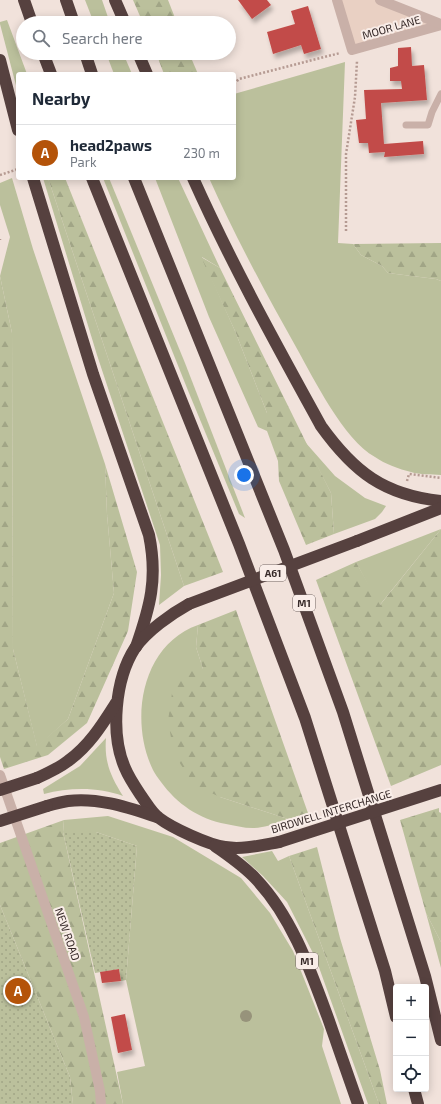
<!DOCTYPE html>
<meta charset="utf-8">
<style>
:root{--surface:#fff;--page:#f6f6f7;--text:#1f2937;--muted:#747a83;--line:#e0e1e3;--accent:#b45309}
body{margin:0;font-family:"Exo 2",sans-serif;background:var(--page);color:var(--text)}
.controls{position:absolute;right:12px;bottom:12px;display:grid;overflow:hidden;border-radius:4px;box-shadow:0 2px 10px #0003}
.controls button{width:36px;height:36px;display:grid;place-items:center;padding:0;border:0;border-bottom:1px solid var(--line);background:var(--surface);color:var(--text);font:20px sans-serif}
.you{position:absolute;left:244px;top:475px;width:14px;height:14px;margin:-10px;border:3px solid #fff;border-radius:50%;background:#1a73e8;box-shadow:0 0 0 6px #1a73e833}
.badge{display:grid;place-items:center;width:26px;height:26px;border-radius:50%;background:var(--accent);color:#fff;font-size:13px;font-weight:700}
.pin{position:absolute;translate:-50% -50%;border:2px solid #fff;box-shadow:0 1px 4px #0006}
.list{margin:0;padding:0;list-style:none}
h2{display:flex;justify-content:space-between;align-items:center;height:52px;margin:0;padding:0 16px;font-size:17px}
h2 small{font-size:13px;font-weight:400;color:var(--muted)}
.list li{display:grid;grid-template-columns:26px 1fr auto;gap:12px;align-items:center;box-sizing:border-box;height:56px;padding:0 16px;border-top:1px solid var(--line)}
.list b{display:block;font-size:15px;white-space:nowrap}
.list p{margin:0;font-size:13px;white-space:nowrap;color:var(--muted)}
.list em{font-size:13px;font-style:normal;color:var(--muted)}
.icon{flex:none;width:22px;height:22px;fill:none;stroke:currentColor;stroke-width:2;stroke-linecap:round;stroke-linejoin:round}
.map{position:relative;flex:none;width:441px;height:1104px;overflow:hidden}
.search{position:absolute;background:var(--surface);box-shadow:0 2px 10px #0003;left:16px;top:16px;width:220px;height:44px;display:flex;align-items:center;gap:10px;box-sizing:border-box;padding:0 14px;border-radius:22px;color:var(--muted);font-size:15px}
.panel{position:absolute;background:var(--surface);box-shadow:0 2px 10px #0003;left:16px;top:72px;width:220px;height:108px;border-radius:4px}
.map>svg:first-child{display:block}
.grass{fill:#bbc09c}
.forest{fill:url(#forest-firs)}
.park{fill:url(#park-dots)}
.plaza{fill:#e9d0c3}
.building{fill:#c24c48;filter:url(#shadow)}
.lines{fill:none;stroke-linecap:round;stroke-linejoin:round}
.path{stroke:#b59a92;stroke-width:2.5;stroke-dasharray:2 2;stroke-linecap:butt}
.lane{stroke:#c9b0a8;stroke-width:7}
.street{stroke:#c9b0a8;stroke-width:10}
.highway{stroke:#56413f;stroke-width:12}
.highway-bridge{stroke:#56413f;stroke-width:12}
.tree{fill:#97937b}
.labels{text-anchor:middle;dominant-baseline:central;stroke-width:4;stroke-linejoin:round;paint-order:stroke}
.shield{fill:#f9ede8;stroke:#706462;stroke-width:1}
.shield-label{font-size:10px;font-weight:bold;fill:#362928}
.street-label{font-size:11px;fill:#362928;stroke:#f9ede8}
</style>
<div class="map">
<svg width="441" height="1104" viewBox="0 0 441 1104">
<defs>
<pattern id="forest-firs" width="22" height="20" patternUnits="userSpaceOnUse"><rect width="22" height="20" fill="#bbc09c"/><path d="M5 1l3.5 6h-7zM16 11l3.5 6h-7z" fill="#a1a586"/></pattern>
<pattern id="park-dots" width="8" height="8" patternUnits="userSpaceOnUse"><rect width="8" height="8" fill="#bbc09c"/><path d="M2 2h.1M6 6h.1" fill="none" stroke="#a1a586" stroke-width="1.8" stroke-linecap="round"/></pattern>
<filter id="shadow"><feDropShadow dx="2.5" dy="4.5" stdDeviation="2" flood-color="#0004"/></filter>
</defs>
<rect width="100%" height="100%" fill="#f1e2db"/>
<g class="grass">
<polygon points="85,0 102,0 110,23 94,23"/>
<polygon points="7,20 27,74 18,74 18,93 0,24 0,22"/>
<polygon points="106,53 123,53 132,74 114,74"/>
<path d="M345 62 338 243 353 244 361 255 382 266 388 273 436 279 441 281V475C431 474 420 475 411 472 399 469 385 464 375 457 343 439 314 379 296 347 265 292 235 236 209 178H234V94Z"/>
<polygon points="12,178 33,249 105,464 107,514 114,593 68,719 37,747 13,649 12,333 0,276 10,237 0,205 0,183"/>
<polygon points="43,178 48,178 184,586 159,605 161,575 160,545 97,355"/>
<polygon points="103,178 109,178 185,363 245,518 239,514 189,393"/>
<polygon points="155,178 178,178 220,268 202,257 235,331 267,413 267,431 258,427 209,317"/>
<polygon points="305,442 335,476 365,498 386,506 382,512 375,519 334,534 331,493"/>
<polygon points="441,529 379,606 356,562"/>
<path d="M198 625 196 647 203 669 220 797 288 819C279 822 270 826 262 827 250 830 237 826 226 824 199 819 177 804 161 782 158 778 155 774 153 770 129 721 141 645 198 625Z"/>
<path d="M106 738C104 762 111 777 123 796 99 787 70 787 44 794L43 789 80 766Z"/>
<polygon points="108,816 173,837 241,878 270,913 293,951 324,1029 322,1046 341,1104 123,1104 117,1072 145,1066 126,980 137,846 96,832 63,832 64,820"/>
<polygon points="272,851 278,861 289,856 379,1104 368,1104 316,959 287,902 263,876 242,857"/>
<polygon points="426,913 441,942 441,968"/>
</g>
<g class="forest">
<polygon points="133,0 168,0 177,23 143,23"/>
<polygon points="156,53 189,53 198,74 164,74"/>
<polygon points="48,178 65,178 223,572 184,586"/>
<polygon points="441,243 441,281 436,279 388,273 382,266 361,255 353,244"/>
<polygon points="201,257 220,268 331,493 334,534 306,545 279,481 278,461 267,431 267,413 235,331"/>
<polygon points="0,276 12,333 13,649 37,746 68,719 114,593 107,514 105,464 137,572 128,631 87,723 48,755 4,769 0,757"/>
<polygon points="441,529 441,765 391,786 316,580 356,562 380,605"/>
<polygon points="236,610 308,813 288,819 220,797 194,785 174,754 168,721 172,693 186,670 203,669 196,647 198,625"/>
<polygon points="439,808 439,812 441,813 441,942 426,913 400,820"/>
<polygon points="64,820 63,832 123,1104 73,1104 70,1077 0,905 0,843"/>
<polygon points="317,847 340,938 380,1070 387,1104 379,1104 289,856"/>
</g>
<g class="park">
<polygon points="63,832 96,832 137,846 126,980 121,981 119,969 95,973"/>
<polygon points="0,905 70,1077 73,1104 0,1104"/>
</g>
<polygon class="plaza" points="337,0 380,0 441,24 357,49"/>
<g class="building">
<polygon points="238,0 267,0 271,5 252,19"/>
<polygon points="308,6 321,49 304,54 301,45 273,54 267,32 295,24 291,11"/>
<polygon points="411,47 412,66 424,65 427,100 381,103 384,144 423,141 424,154 384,157 385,152 369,153 368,143 359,143 356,120 366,119 364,90 402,89 401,81 390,81 390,68 398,66 398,48"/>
<polygon points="119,969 121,981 102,983 100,972"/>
<polygon points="125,1014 132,1050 118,1053 111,1017"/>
</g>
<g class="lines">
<g class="path">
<polyline points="234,84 239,79 340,53"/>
<polyline points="0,175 18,169"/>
<polyline points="346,231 346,154 355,97 357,61"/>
<polyline points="0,239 0,240"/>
<polyline points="407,481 409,474 441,478"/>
</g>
<polyline class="lane" points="406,125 428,125 432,112 441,94"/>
<g class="street">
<polyline points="337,0 352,50 441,25"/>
<polyline points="380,0 441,24"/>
<polyline points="0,775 84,1017 100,1091 101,1104"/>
</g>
<g class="highway">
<polyline points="24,0 32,23"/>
<polyline points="66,0 74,23"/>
<polyline points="115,0 125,23"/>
<polyline points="43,53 51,74"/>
<polyline points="85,53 92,74"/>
<polyline points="138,53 147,74"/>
<polyline points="0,60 18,130"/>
<path d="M33 178 93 374 149 535C158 579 150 607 136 647"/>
<polyline points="92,178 239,544 305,718 385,971 396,1017"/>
<polyline points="134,178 284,550 343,712 425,976 441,1040"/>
<path d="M193 178C231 263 276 344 321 426 354 472 384 495 441 501"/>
<polyline points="357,541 441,508"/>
<path d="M189 604C171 614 147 631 135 648 115 679 110 734 125 768 129 778 136 788 142 797 147 804 152 813 159 818 172 828 209 845 225 847 242 850 262 845 279 842"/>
<path d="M37 778C48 773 59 768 68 761 89 746 102 725 116 703"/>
<path d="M47 806C54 804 61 802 68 801 98 797 129 808 157 817"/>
<path d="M215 846C229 856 244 866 256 879 292 917 310 969 328 1018 338 1047 348 1075 358 1104"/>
<polyline points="414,1089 418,1104"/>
</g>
<g class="highway-bridge">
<polyline points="189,604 357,541"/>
<polyline points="0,790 37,778"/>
<polyline points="0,821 47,806"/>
<polyline points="279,842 441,790"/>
</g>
</g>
<circle class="tree" cx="246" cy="1016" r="6"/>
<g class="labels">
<g class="shield">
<rect x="260" y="565" width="26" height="16" rx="3"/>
<rect x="293" y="595" width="22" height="16" rx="3"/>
<rect x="296" y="953" width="22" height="16" rx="3"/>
</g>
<g class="shield-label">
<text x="273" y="573">A61</text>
<text x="304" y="603">M1</text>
<text x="307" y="961">M1</text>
</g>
<g class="street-label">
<text transform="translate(391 27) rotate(-16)">MOOR LANE</text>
<text transform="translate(331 811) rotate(-17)">BIRDWELL INTERCHANGE</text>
<text transform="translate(68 934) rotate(71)">NEW ROAD</text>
</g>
</g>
</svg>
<div class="controls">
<button>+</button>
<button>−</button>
<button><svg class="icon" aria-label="locate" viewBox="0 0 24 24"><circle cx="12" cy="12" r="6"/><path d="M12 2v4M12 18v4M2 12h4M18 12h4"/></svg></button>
</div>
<div class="you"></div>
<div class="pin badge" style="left:18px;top:991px">A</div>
<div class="search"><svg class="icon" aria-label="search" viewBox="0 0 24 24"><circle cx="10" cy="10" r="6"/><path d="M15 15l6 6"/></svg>Search here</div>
<section class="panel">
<h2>Nearby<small></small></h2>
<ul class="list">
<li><span class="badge">A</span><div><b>head2paws</b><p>Park</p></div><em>230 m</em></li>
</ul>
</section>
</div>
